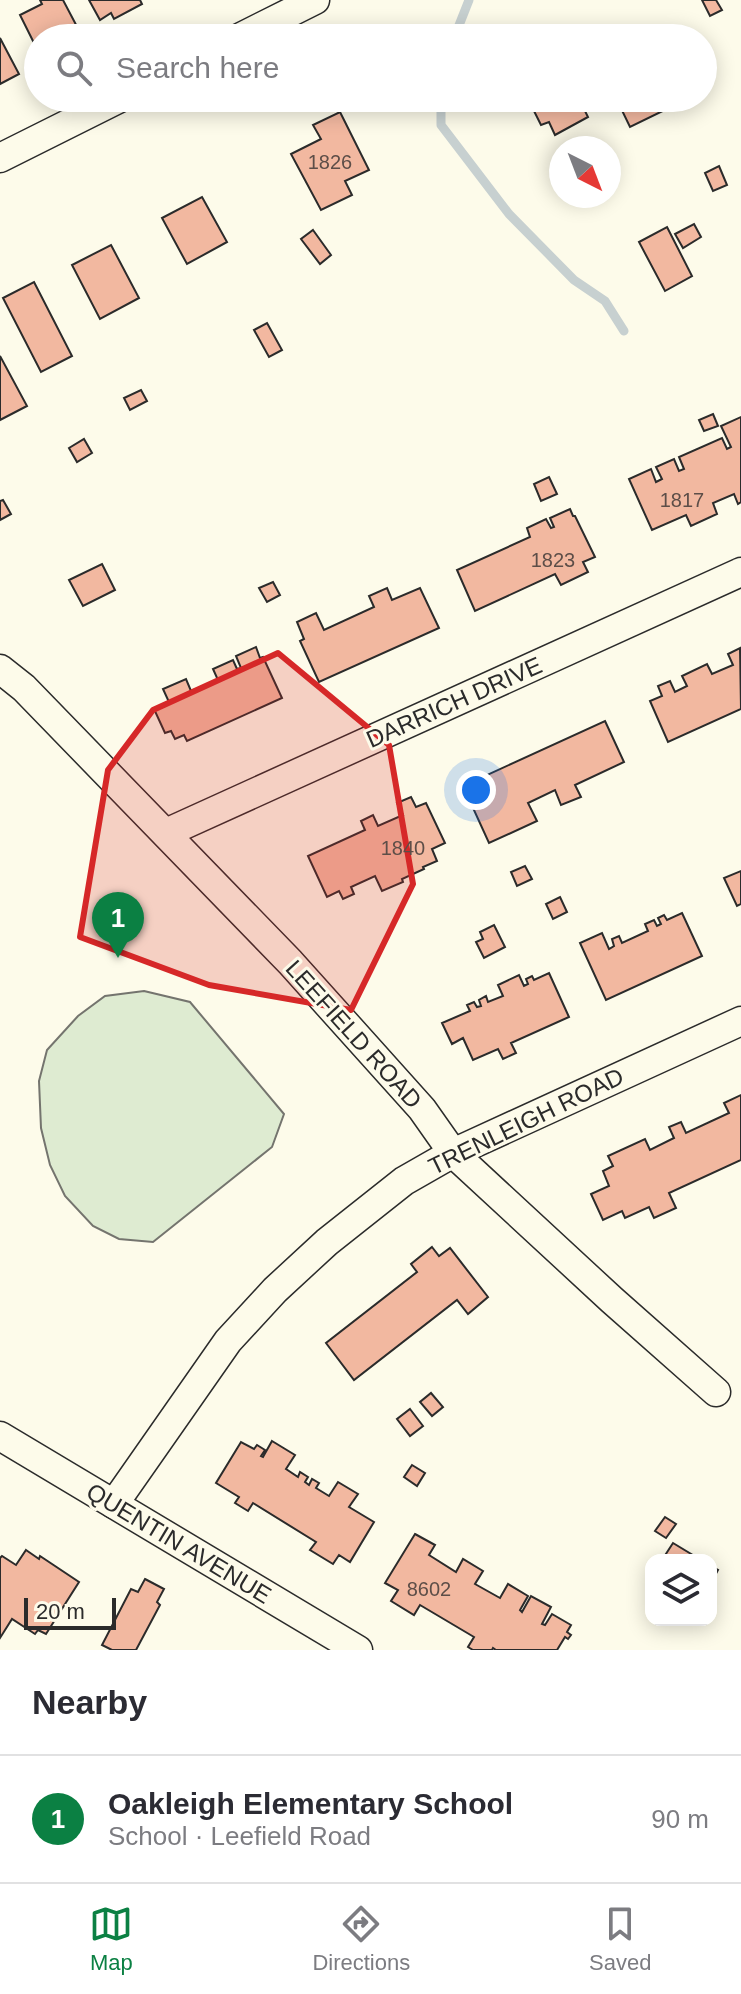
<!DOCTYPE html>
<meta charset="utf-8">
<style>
:root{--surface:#fff;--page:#f2f2f3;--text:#2b2b33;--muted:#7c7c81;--line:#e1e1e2;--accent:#0b8043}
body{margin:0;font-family:Helvetica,sans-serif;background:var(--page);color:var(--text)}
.controls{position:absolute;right:24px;bottom:24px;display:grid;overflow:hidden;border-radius:16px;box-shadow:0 4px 20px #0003}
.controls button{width:72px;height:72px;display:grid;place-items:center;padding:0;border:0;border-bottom:2px solid var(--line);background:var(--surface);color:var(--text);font:40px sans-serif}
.compass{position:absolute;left:549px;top:136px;width:72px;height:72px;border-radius:50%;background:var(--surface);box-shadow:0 4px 20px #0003;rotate:138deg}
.scale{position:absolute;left:24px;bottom:20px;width:92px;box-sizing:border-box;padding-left:8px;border:4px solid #2b2b2b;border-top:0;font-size:22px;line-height:28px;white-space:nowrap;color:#2b2b2b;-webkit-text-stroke:6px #fdfbea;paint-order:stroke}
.you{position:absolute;left:476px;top:790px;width:28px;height:28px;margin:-20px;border:6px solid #fff;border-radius:50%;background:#1a73e8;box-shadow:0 0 0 12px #1a73e833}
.badge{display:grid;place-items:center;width:52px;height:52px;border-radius:50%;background:var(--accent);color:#fff;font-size:26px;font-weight:700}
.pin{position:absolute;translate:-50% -66px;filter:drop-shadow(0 2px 4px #0008)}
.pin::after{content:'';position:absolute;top:42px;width:28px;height:24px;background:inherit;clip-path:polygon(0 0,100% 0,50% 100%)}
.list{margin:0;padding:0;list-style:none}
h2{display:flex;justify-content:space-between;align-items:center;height:104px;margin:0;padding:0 32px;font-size:34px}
h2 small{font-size:26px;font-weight:400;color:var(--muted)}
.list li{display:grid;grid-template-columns:52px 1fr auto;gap:24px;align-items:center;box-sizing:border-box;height:128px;padding:0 32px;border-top:2px solid var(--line)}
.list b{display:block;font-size:30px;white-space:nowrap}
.list p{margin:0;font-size:26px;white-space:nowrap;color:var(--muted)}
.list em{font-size:26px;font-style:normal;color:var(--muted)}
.icon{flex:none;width:44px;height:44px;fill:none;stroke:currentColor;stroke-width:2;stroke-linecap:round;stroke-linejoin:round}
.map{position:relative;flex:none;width:741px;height:1650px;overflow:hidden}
.search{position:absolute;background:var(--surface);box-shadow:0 4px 20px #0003;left:24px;right:24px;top:24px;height:88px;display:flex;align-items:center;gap:20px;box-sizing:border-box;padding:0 28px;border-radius:44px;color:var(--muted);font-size:30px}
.sheet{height:232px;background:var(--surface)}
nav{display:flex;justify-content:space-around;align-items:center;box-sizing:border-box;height:112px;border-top:2px solid var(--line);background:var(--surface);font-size:22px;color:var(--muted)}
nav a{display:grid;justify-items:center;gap:4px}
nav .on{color:var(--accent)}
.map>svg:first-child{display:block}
.green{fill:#deebd1;stroke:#74746e;stroke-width:2}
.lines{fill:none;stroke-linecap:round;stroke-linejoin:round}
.stream{stroke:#c7d0d0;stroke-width:9}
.building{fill:#f2b8a0;stroke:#2b2b2b;stroke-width:2}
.street-casing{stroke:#2b2b2b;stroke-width:31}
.street{stroke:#fdfbea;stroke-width:28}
.marked{fill:#d62828;fill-opacity:0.2;stroke:#d62828;stroke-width:6;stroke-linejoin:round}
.labels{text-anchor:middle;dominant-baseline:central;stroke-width:6;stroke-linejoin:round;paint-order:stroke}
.number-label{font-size:20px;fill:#5d4e48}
.street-label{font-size:24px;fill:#2b2b2b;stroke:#fdfbea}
</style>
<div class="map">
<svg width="741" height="1650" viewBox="0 0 741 1650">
<rect width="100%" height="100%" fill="#fdfbea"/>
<polygon class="green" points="144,991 190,1002 284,1114 272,1147 153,1242 119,1239 93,1226 65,1196 50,1165 41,1128 39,1081 47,1050 78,1016 105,996"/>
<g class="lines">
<g class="stream">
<polyline points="454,38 469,0"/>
<polyline points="441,98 441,125 509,214 574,280 605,301 624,331"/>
</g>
</g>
<g class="building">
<polygon points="40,0 63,0 83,38 38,38 38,51 20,15 42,4"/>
<polygon points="89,0 140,0 142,4 114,19 111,13 100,20"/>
<polygon points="702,0 716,0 722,10 710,16"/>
<polygon points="0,38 19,74 0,84"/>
<polygon points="537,98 591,98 592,100 582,105 588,117 555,135 549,122 541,125 533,109 541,105"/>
<polygon points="616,98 669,98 673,106 630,127"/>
<polygon points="340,112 369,170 345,181 352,195 321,210 291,154 321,139 313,125"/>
<polygon points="719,166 727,185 713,191 705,173"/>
<polygon points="202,197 227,242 187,264 162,218"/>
<polygon points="694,224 701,237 683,248 675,234"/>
<polygon points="667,227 692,276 665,291 639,242"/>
<polygon points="313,230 331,255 320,264 301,239"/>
<polygon points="111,245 139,298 100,319 72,265"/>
<polygon points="34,282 72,356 41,372 3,298"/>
<polygon points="267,323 282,350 269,357 254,330"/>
<polygon points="0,356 27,406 0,420"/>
<polygon points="141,390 147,401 130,410 124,398"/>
<polygon points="713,414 718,426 704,431 699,420"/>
<polygon points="741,417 741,502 738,504 734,494 713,503 717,514 691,526 686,515 652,530 629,479 651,469 656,482 662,479 656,467 674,459 679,471 684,469 679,457 722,438 727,449 731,447 721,426"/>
<polygon points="84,439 92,453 77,462 69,448"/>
<polygon points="549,477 557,494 541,501 534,484"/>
<polygon points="3,500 11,514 0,520 0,501"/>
<polygon points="570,509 573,516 575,516 595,557 583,562 588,572 561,585 555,574 475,611 457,570 530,537 527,528 546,519 551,528 554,527 550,518"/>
<polygon points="102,564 115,590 83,606 69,580"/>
<polygon points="273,582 280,595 267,602 259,588"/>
<polygon points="387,588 392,600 420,588 439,628 319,682 300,641 304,639 297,622 316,613 324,630 374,607 369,596"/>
<polygon points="256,647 260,658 263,657 282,698 187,741 184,735 175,739 171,731 165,733 154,709 169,702 163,689 186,679 191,691 218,680 213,669 233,660 237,669 241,668 236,656"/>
<polygon points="740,648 741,709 668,742 650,701 662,696 658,686 670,681 675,692 687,686 682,676 707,664 712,674 733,665 728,654"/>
<polygon points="605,721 624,762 575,785 581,797 561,805 555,790 528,803 537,821 489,843 463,786"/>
<polygon points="411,797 416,807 426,803 445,843 432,849 437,861 423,867 424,869 402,879 403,882 382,891 375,876 351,887 354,894 343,899 339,891 327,897 308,856 365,830 361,821 373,815 378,826 403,815 397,803"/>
<polygon points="525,866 532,879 517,886 511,872"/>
<polygon points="741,871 741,904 737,906 724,878"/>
<polygon points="560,897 567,912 553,919 546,904"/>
<polygon points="682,913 702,956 606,1000 580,943 602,933 609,949 614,946 612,939 619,936 622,943 648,931 645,924 654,920 657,926 661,924 658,918 664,915 667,920"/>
<polygon points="494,925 505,947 484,958 476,942 483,939 480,932"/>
<polygon points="549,973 569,1017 511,1043 516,1053 503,1059 498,1049 473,1060 463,1038 452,1044 442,1023 470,1011 467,1005 474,1002 477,1007 481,1006 479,1000 486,996 488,1002 503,996 498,985 519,975 524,986 528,984 526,979 532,976 534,980"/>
<polygon points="741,1095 741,1160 669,1193 676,1208 654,1218 649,1207 625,1218 622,1211 603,1220 591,1194 609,1186 603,1171 613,1166 608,1156 645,1139 650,1150 674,1138 669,1127 681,1122 686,1133 729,1113 724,1103"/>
<polygon points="432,1247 439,1256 450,1248 488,1297 468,1314 457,1300 354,1380 326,1343 417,1272 411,1264"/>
<polygon points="431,1393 443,1407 432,1416 420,1402"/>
<polygon points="410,1409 423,1426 410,1436 397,1419"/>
<polygon points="272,1441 295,1455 286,1469 298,1477 300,1472 308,1477 305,1482 309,1485 312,1479 319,1483 316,1488 329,1496 338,1482 358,1494 349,1507 374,1522 350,1562 339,1555 333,1564 310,1550 316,1542 253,1503 248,1511 235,1503 239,1497 216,1483 241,1442 254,1449 257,1445 265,1450 261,1456 263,1457"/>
<polygon points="412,1465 425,1473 417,1486 404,1477"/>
<polygon points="665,1517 676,1524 666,1538 655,1531"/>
<polygon points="415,1534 435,1545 429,1555 456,1572 463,1559 483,1571 475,1584 500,1598 508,1584 528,1596 520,1610 522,1612 531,1596 551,1607 542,1624 545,1625 552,1614 571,1625 567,1632 571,1635 568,1639 565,1637 557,1650 496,1650 493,1648 492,1650 473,1650 468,1647 474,1637 420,1605 414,1615 391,1601 398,1590 385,1583"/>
<polygon points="673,1543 701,1560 662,1560"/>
<polygon points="26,1550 39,1559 40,1556 79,1582 46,1634 38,1630 35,1634 12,1619 0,1638 0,1558 2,1556 16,1565"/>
<polygon points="711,1566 718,1570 711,1583"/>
<polygon points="145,1579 164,1589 157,1602 160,1605 136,1650 112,1650 102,1645 131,1589 138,1592"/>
</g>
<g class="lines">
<defs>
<g id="street">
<polyline points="239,38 315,0"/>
<polyline points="0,158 120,98"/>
<polyline points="0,669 24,688 290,962 422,1109 453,1153 612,1300 716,1392"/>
<polyline points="166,833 741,572"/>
<polyline points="0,1436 358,1650"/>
<polyline points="114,1504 228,1341 275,1290 327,1242 404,1181 453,1153 741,1021"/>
</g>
</defs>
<use href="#street" class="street-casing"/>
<use href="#street" class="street"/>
</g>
<path class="marked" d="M278 653 389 745 413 884 351 1010 209 985 80 937 108 770 153 710Z"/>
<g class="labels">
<g class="number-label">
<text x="330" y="162">1826</text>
<text x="682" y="500">1817</text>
<text x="553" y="560">1823</text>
<text x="403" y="848">1840</text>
<text x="429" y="1589">8602</text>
</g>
<g class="street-label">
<text transform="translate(454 702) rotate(-24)">DARRICH DRIVE</text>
<text transform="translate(354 1034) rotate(48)">LEEFIELD ROAD</text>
<text transform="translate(526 1121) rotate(-26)">TRENLEIGH ROAD</text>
<text transform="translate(179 1543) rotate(31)">QUENTIN AVENUE</text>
</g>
</g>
</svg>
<div class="controls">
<button><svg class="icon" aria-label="layers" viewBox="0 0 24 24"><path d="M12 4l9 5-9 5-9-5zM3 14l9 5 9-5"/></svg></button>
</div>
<svg class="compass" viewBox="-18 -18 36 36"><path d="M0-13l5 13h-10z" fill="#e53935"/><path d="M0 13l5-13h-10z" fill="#7c7c81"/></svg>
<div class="scale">20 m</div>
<div class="you"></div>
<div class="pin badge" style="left:118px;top:958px">1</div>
<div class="search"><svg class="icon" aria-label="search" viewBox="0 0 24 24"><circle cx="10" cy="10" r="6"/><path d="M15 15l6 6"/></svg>Search here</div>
</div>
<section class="sheet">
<h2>Nearby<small></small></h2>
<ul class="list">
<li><span class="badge">1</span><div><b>Oakleigh Elementary School</b><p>School · Leefield Road</p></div><em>90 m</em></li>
</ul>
</section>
<nav>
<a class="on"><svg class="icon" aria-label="map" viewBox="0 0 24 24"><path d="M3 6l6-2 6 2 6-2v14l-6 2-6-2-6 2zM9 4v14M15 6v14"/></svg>Map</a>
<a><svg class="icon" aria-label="directions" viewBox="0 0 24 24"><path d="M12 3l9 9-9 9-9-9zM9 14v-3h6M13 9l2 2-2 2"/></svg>Directions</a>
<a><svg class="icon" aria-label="saved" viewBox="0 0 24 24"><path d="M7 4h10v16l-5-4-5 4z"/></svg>Saved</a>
</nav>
